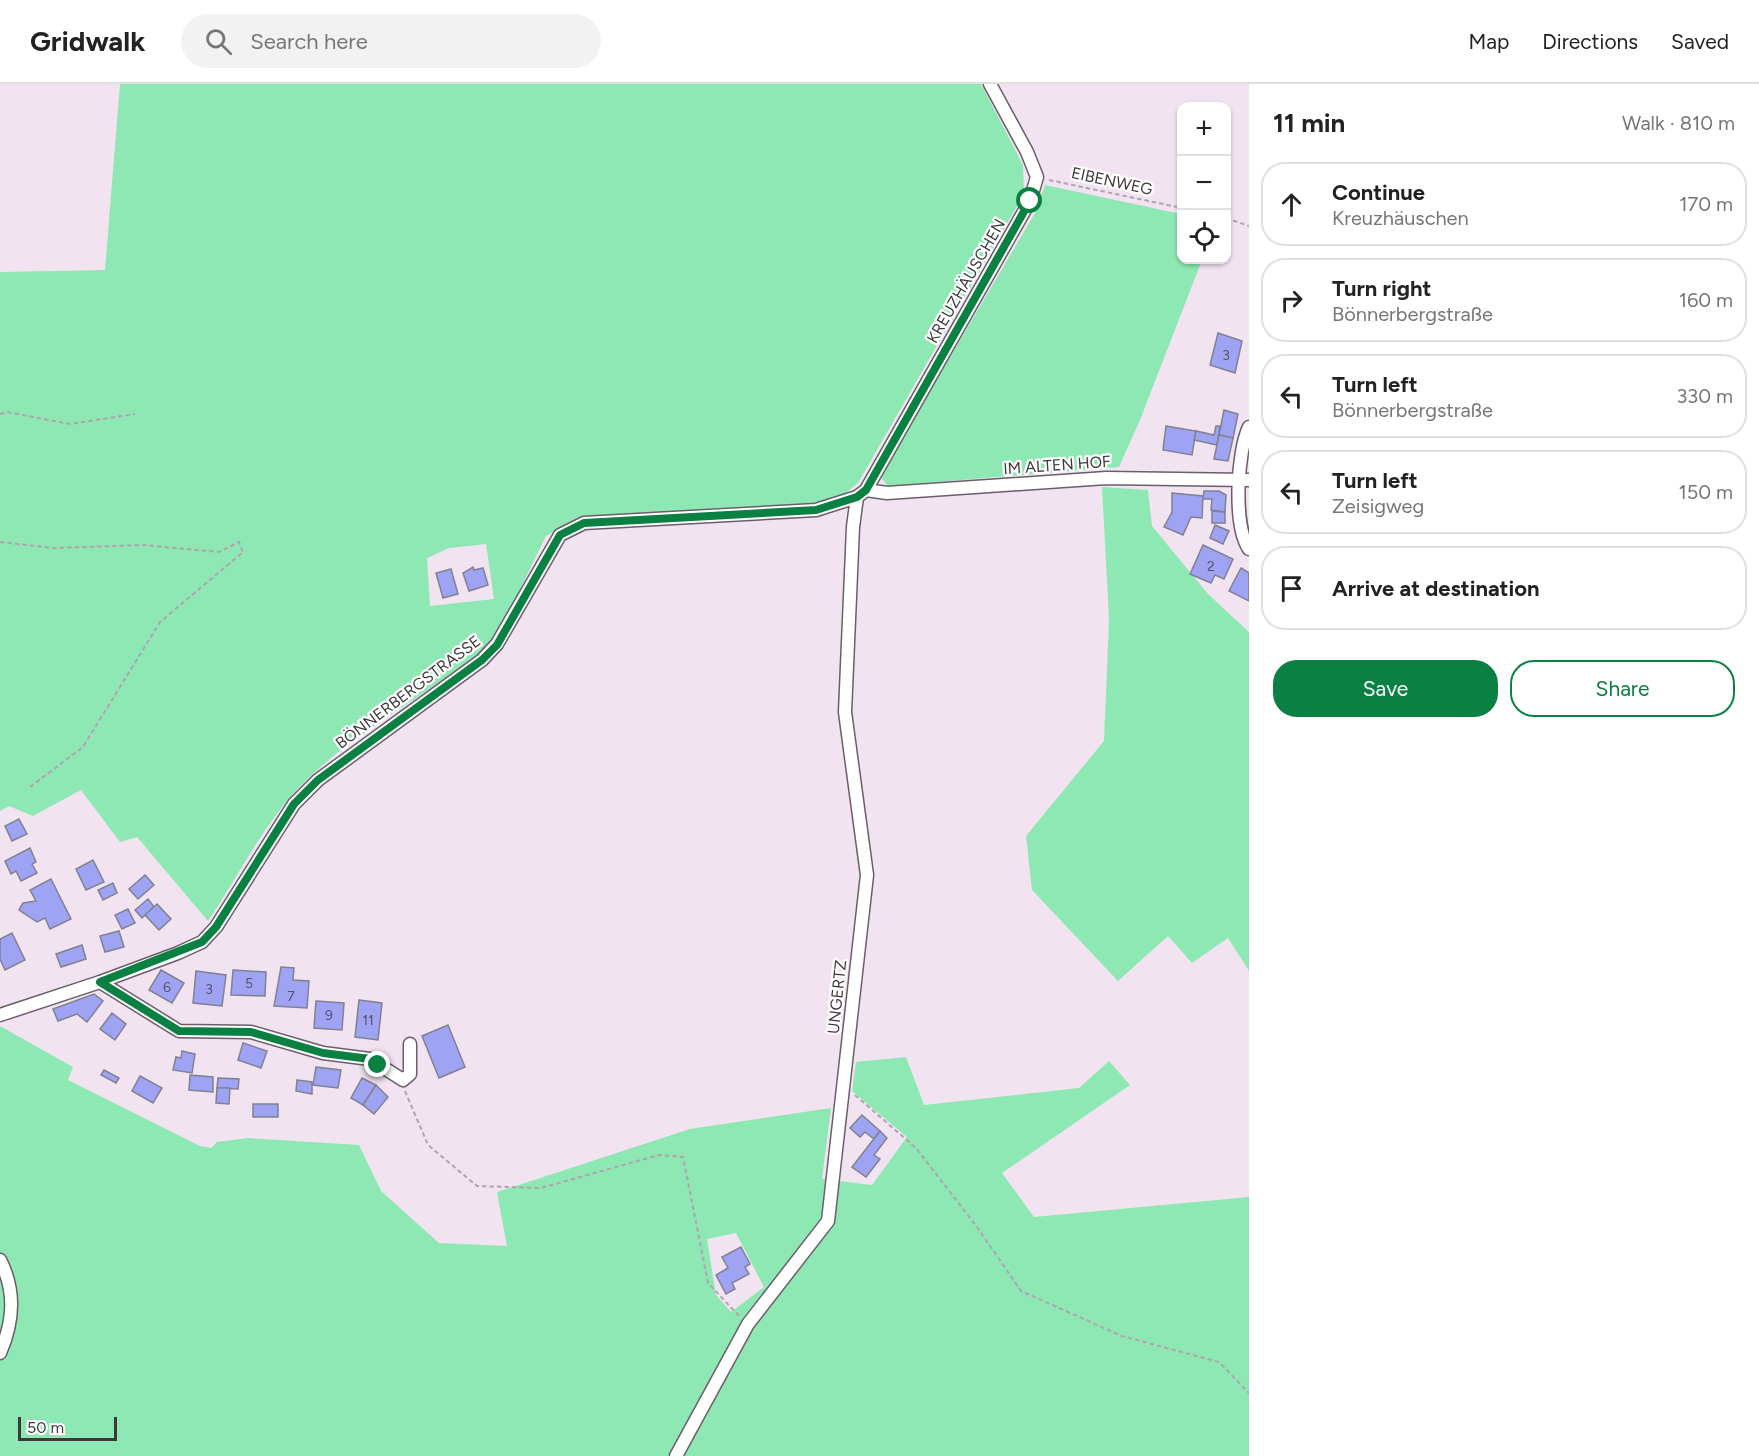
<!DOCTYPE html>
<meta charset="utf-8">
<style>
:root{--surface:#fff;--page:#f2f2f2;--text:#222;--muted:#767676;--line:#e0e0e0;--accent:#0b8043}
body{margin:0;font-family:Figtree,sans-serif;background:var(--page);color:var(--text)}
.controls{position:absolute;right:18px;top:18px;display:grid;overflow:hidden;border-radius:12px;box-shadow:0 2px 4px #0004}
.controls button{width:54px;height:54px;display:grid;place-items:center;padding:0;border:0;border-bottom:2px solid var(--line);background:var(--surface);color:var(--text);font:30px sans-serif}
.scale{position:absolute;left:18px;bottom:15px;width:99px;box-sizing:border-box;padding-left:6px;border:3px solid #3e383d;border-top:0;font-size:16px;line-height:21px;white-space:nowrap;color:#3e383d;-webkit-text-stroke:4px #fff;paint-order:stroke}
.stop{position:absolute;width:18px;height:18px;margin:-14px;border:4px solid #0b8043;border-radius:50%;background:#fff}
.stop.end{background:#0b8043;border-color:#fff;box-shadow:0 2px 6px #0008}
.list{margin:0;padding:0;list-style:none}
h2{display:flex;justify-content:space-between;align-items:center;height:78px;margin:0;padding:0 24px;font-size:26px}
h2 small{font-size:20px;font-weight:400;color:var(--muted)}
.list li{display:grid;grid-template-columns:39px 1fr auto;gap:18px;align-items:center;box-sizing:border-box;height:84px;margin:0 12px 12px;padding:0 12px;border:2px solid var(--line);border-radius:24px}
.list b{display:block;font-size:22px;white-space:nowrap}
.list p{margin:0;font-size:20px;white-space:nowrap;color:var(--muted)}
.list em{font-size:20px;font-style:normal;color:var(--muted)}
.actions{display:flex;gap:12px;padding:18px 24px}
.actions a{flex:1;padding:14px 0;border:2px solid var(--accent);border-radius:24px;text-align:center;font-size:21px;color:var(--accent)}
.actions .main{background:var(--accent);color:#fff}
.icon{flex:none;width:33px;height:33px;fill:none;stroke:currentColor;stroke-width:2;stroke-linecap:round;stroke-linejoin:round}
.map{position:relative;flex:none;width:1249px;height:1372px;overflow:hidden}
header{display:flex;align-items:center;gap:36px;box-sizing:border-box;height:84px;padding:0 30px;background:var(--surface);border-bottom:2px solid var(--line)}
header strong{font-size:28px}
nav{display:flex;gap:33px;margin-inline-start:auto;font-size:21px}
.search{width:420px;height:54px;background:var(--page);display:flex;align-items:center;gap:15px;box-sizing:border-box;padding:0 21px;border-radius:33px;color:var(--muted);font-size:22px}
main{display:flex}
aside{flex:1;background:var(--surface)}
.map>svg:first-child{display:block}
.green{fill:#8ee8b3;fill-rule:evenodd}
.building{fill:#9fa3f3;stroke:#808191;stroke-width:1.5}
.lines{fill:none;stroke-linecap:round;stroke-linejoin:round}
.minor-casing{stroke:#6a5e6a;stroke-width:15}
.path{stroke:#b0a4af;stroke-width:2;stroke-dasharray:4.5 3;stroke-linecap:butt}
.minor{stroke:#fff;stroke-width:12}
.route{stroke:#0b8043;stroke-width:8}
.labels{text-anchor:middle;dominant-baseline:central;stroke-width:4.5;stroke-linejoin:round;paint-order:stroke}
.number-label{font-size:14px;fill:#56536a}
.street-label{font-size:16px;fill:#3e383d;stroke:#fff}
</style>
<header>
<strong>Gridwalk</strong>
<div class="search"><svg class="icon" aria-label="search" viewBox="0 0 24 24"><circle cx="10" cy="10" r="6"/><path d="M15 15l6 6"/></svg>Search here</div>
<nav><a>Map</a><a>Directions</a><a>Saved</a></nav>
</header>
<main>
<div class="map">
<svg width="1249" height="1372" viewBox="0 0 1249 1372">
<rect width="100%" height="100%" fill="#f2e3f1"/>
<g class="green">
<path d="M120 0H981L1023 81 1024 110 858 399 842 412 796 423 570 439 546 452 503 540 486 564C423 615 346 651 292 711 259 749 236 796 208 837L137 753 120 758 81 706 33 732 9 722 0 727V188L105 186ZM486 460 494 515 430 522 427 474 449 464Z"/>
<polygon points="1045,101 1181,130 1182,176 1202,176 1140,336 1119,383 888,402 882,395 883,387 1035,129"/>
<polygon points="1102,403 1148,406 1152,442 1208,510 1249,548 1249,887 1228,854 1192,879 1168,852 1118,897 1032,806 1026,752 1104,657 1109,536"/>
<path d="M0 942 73 983 68 996 200 1062 211 1064 217 1058 248 1054 359 1061 381 1107 439 1159 507 1162 497 1108 690 1045 831 1024 822 1095 872 1101 907 1053 852 1007 856 978 906 973 924 1021 1079 1004 1109 977 1130 1001 1002 1089 1034 1133 1249 1113V1372H0ZM736 1149 764 1203 731 1228 716 1211 707 1155Z"/>
</g>
<g class="building">
<polygon points="1218,249 1242,257 1235,289 1210,281"/>
<polygon points="1224,326 1238,330 1233,354 1219,351"/>
<polygon points="1166,342 1196,347 1192,371 1163,366"/>
<polygon points="1216,342 1220,342 1217,361 1194,356 1196,347 1214,351"/>
<polygon points="1219,351 1233,354 1228,377 1214,375"/>
<polygon points="1204,407 1219,407 1226,411 1225,428 1211,426 1212,415 1203,415"/>
<polygon points="1172,409 1203,412 1202,434 1191,433 1183,451 1164,443 1172,428"/>
<polygon points="1212,427 1225,428 1225,439 1212,439"/>
<polygon points="1215,441 1229,447 1223,460 1210,454"/>
<polygon points="1203,461 1233,475 1224,495 1215,491 1211,499 1190,490"/>
<polygon points="473,483 474,486 483,484 488,501 469,507 463,489"/>
<polygon points="1241,484 1249,489 1249,517 1229,507"/>
<polygon points="451,485 458,510 443,514 436,489"/>
<polygon points="19,735 27,750 12,757 5,742"/>
<polygon points="30,764 36,778 32,780 37,789 21,797 16,787 11,790 5,777"/>
<polygon points="93,776 104,798 86,806 76,785"/>
<polygon points="145,791 154,801 138,815 129,805"/>
<polygon points="51,795 71,835 50,845 45,834 37,838 19,826 23,819 36,817 30,806"/>
<polygon points="113,799 117,809 103,816 98,806"/>
<polygon points="148,815 154,823 142,834 135,826"/>
<polygon points="157,820 171,835 159,846 145,831"/>
<polygon points="128,825 135,839 122,845 115,831"/>
<polygon points="119,847 124,863 105,868 100,852"/>
<polygon points="12,849 25,876 5,886 0,875 0,855"/>
<polygon points="82,861 86,875 61,883 56,870"/>
<polygon points="281,883 294,884 293,896 309,897 307,924 274,922"/>
<polygon points="161,886 184,899 172,919 149,906"/>
<polygon points="233,886 266,888 265,912 231,911"/>
<polygon points="196,887 226,891 222,922 193,919"/>
<polygon points="94,910 103,917 87,938 77,930 58,937 53,925"/>
<polygon points="359,916 382,919 378,956 355,953"/>
<polygon points="316,917 344,919 342,946 314,944"/>
<polygon points="112,929 126,940 115,956 100,945"/>
<polygon points="448,941 465,983 439,994 422,952"/>
<polygon points="243,959 267,967 261,984 238,976"/>
<polygon points="182,967 195,970 192,989 173,986 176,973 181,974"/>
<polygon points="316,983 341,986 338,1004 313,1001"/>
<polygon points="104,986 119,994 116,999 101,991"/>
<polygon points="190,991 213,993 213,1008 189,1006"/>
<polygon points="140,992 162,1004 153,1019 132,1007"/>
<polygon points="218,994 239,995 238,1005 217,1004"/>
<polygon points="362,994 376,1001 363,1021 351,1014"/>
<polygon points="297,996 312,998 312,1010 296,1007"/>
<polygon points="376,1001 388,1013 374,1030 363,1021"/>
<polygon points="217,1004 230,1004 229,1020 216,1019"/>
<rect x="253" y="1020" width="25" height="13"/>
<polygon points="862,1031 880,1047 874,1055 865,1048 860,1053 850,1044"/>
<polygon points="880,1047 887,1054 874,1071 880,1075 866,1093 852,1083"/>
<polygon points="741,1163 750,1180 745,1183 749,1190 732,1199 735,1205 726,1210 716,1191 728,1184 722,1173"/>
</g>
<g class="lines">
<defs>
<g id="minor">
<path d="M1249 343C1237 368 1233 441 1249 465"/>
<polyline points="866,406 887,409 1106,394 1249,396"/>
<polyline points="100,898 179,947 251,948 323,969 370,975 403,996 410,990 410,960"/>
<polyline points="0,931 100,898 178,869 202,858 216,843 294,720 318,696 482,576 497,560 560,451 584,439 816,426 857,413 866,406 1030,117 1037,93 1027,68 990,0"/>
<path d="M0 1176C16 1207 14 1237 0 1269"/>
<polyline points="676,1372 748,1240 828,1137 867,791 845,628 853,443 857,413"/>
</g>
</defs>
<use href="#minor" class="minor-casing"/>
<g class="path">
<polyline points="1049,96 1182,124"/>
<polyline points="1226,134 1249,142"/>
<polyline points="0,330 7,328 70,340 135,330"/>
<polyline points="0,458 53,464 143,461 219,468 239,458 243,468 160,538 83,663 30,703"/>
<polyline points="405,1007 428,1061 477,1102 541,1104 659,1071 683,1073 708,1199 739,1232"/>
<polyline points="855,1011 916,1064 977,1143 1021,1207 1122,1252 1219,1278 1249,1309"/>
</g>
<use href="#minor" class="minor"/>
</g>
<g class="lines">
<polyline class="route" points="378,981 370,975 323,969 251,948 179,947 100,898 202,858 216,843 294,720 318,696 482,576 497,561 560,451 584,439 816,426 857,413 866,406 1030,117"/>
</g>
<g class="labels">
<g class="number-label">
<text x="1226" y="271">3</text>
<text x="1211" y="482">2</text>
<text x="249" y="899">5</text>
<text x="167" y="903">6</text>
<text x="209" y="905">3</text>
<text x="291" y="912">7</text>
<text x="329" y="931">9</text>
<text x="368" y="936">11</text>
</g>
<g class="street-label">
<text transform="translate(1112 97) rotate(12)">EIBENWEG</text>
<text transform="translate(966 197) rotate(-60)">KREUZHÄUSCHEN</text>
<text transform="translate(1057 381) rotate(-4)">IM ALTEN HOF</text>
<text transform="translate(408 608) rotate(-37)">BÖNNERBERGSTRASSE</text>
<text transform="translate(837 913) rotate(-84)">UNGERTZ</text>
</g>
</g>
</svg>
<div class="controls">
<button>+</button>
<button>−</button>
<button><svg class="icon" aria-label="locate" viewBox="0 0 24 24"><circle cx="12" cy="12" r="6"/><path d="M12 2v4M12 18v4M2 12h4M18 12h4"/></svg></button>
</div>
<div class="scale">50 m</div>
<div class="stop" style="left:1030px;top:117px"></div>
<div class="stop end" style="left:378px;top:981px"></div>
</div>
<aside>
<h2>11 min<small>Walk · 810 m</small></h2>
<ul class="list">
<li><svg class="icon" aria-label="ahead" viewBox="0 0 24 24"><path d="M12 20V5M6 11l6-6 6 6"/></svg><div><b>Continue</b><p>Kreuzhäuschen</p></div><em>170 m</em></li>
<li><svg class="icon" aria-label="right" viewBox="0 0 24 24"><path d="M7 20v-9h11M14 6l5 5-5 5"/></svg><div><b>Turn right</b><p>Bönnerbergstraße</p></div><em>160 m</em></li>
<li><svg class="icon" aria-label="left" viewBox="0 0 24 24"><path d="M17 20v-9H6M10 6l-5 5 5 5"/></svg><div><b>Turn left</b><p>Bönnerbergstraße</p></div><em>330 m</em></li>
<li><svg class="icon" aria-label="left" viewBox="0 0 24 24"><path d="M17 20v-9H6M10 6l-5 5 5 5"/></svg><div><b>Turn left</b><p>Zeisigweg</p></div><em>150 m</em></li>
<li><svg class="icon" aria-label="arrive" viewBox="0 0 24 24"><path d="M6 21V4h12l-3 4 3 4H6"/></svg><div><b>Arrive at destination</b></div></li>
</ul>
<div class="actions"><a class="main">Save</a><a>Share</a></div>
</aside>
</main>
